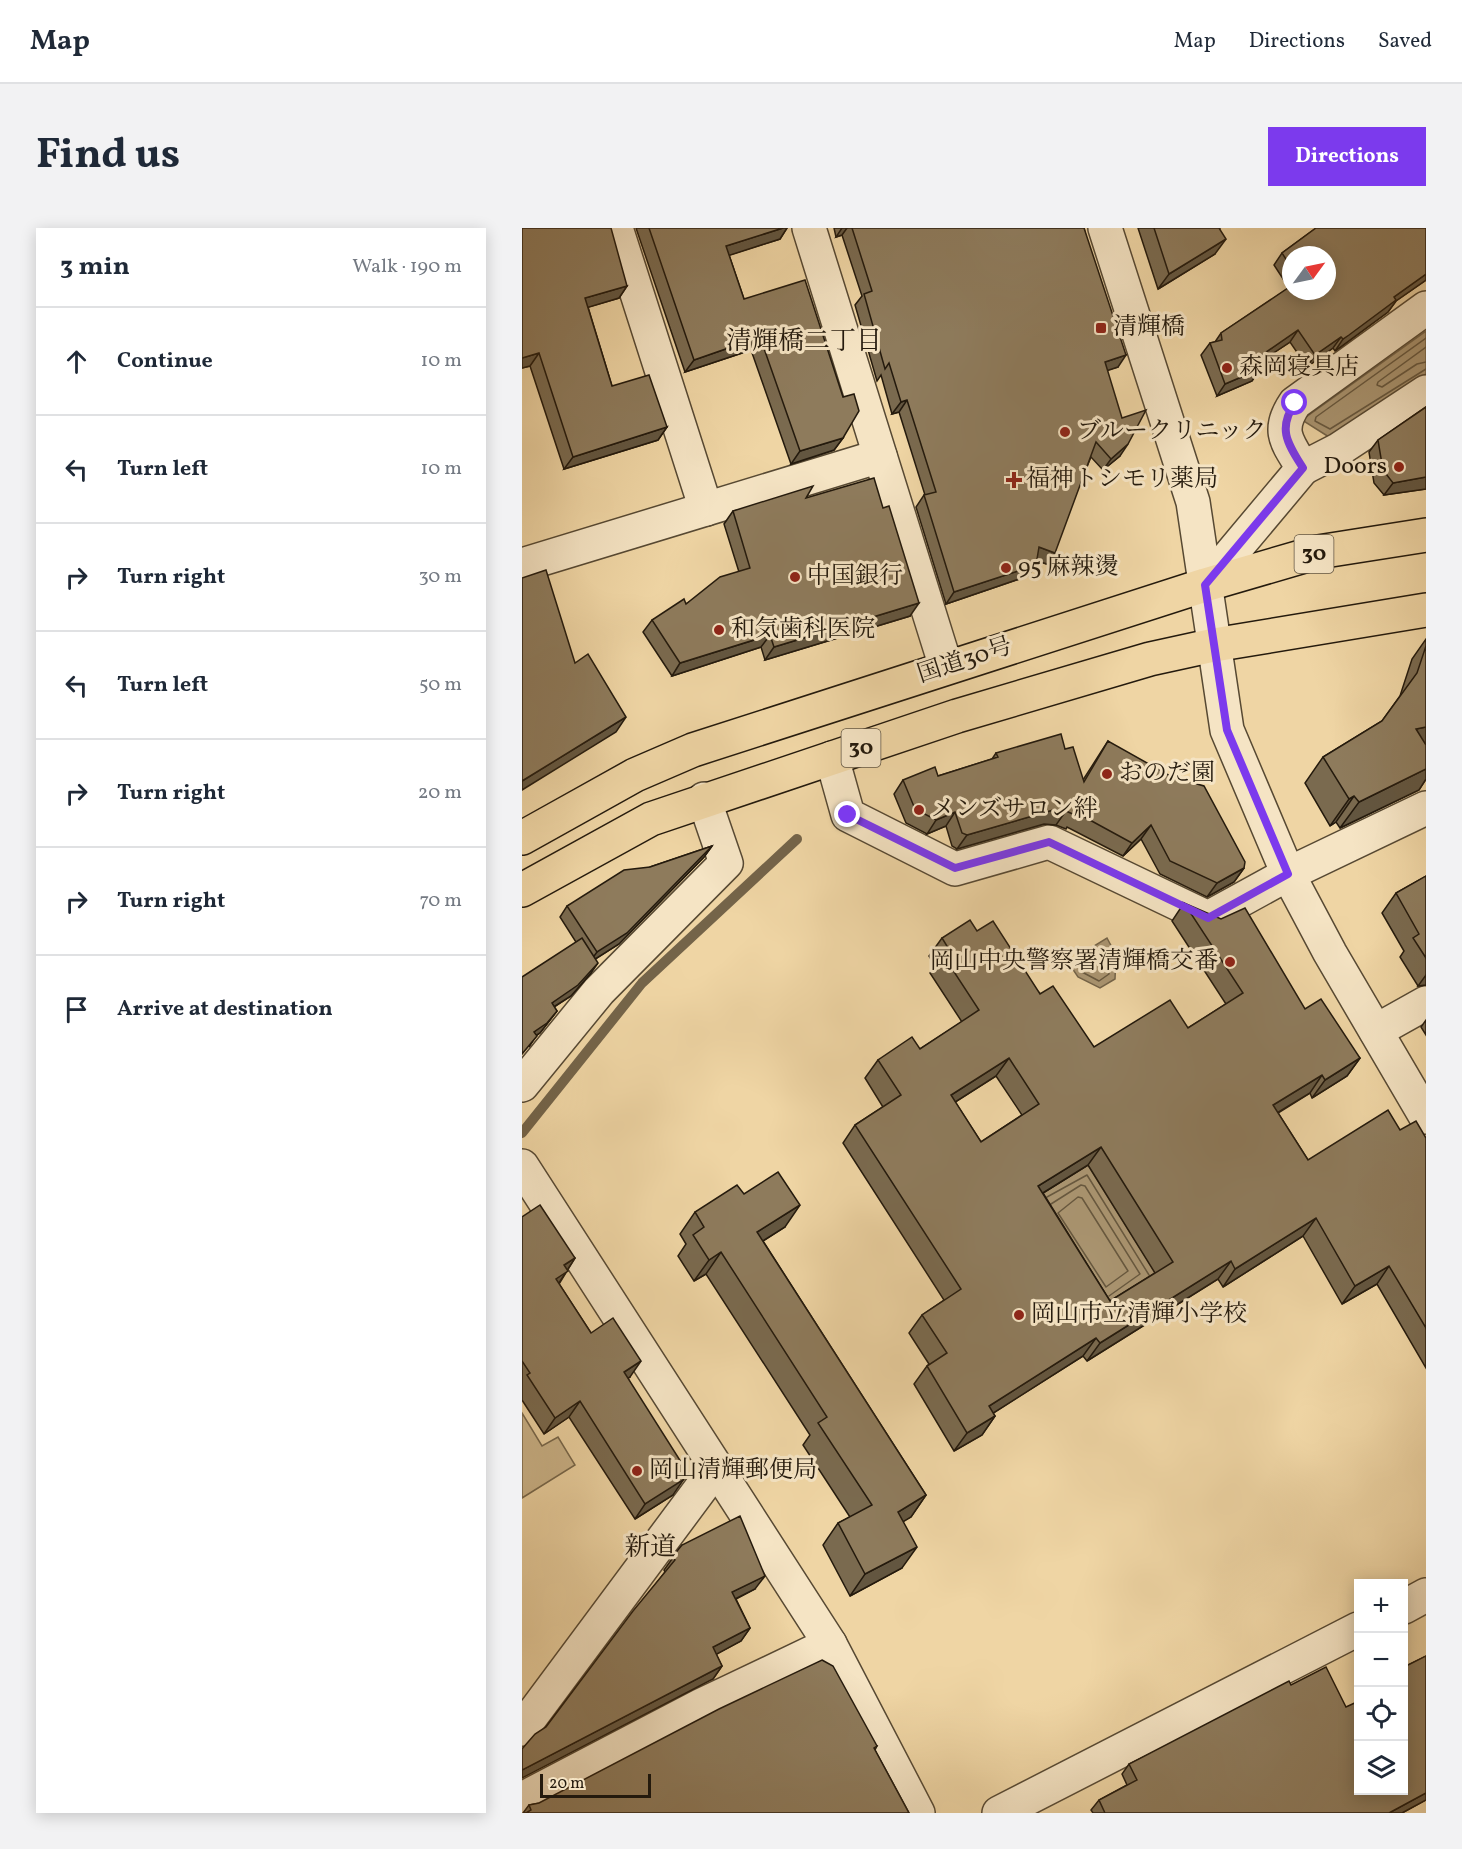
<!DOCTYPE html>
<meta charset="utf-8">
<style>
:root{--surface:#fff;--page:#f2f2f3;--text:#1f2937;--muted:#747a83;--line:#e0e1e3;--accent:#7c3aed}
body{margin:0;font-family:Vollkorn,"Noto Serif JP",serif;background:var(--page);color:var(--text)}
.controls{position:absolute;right:18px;bottom:18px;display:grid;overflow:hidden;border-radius:0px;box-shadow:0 3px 15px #0003}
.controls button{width:54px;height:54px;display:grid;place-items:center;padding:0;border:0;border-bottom:2px solid var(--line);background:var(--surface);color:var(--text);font:30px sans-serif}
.compass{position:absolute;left:760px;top:18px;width:54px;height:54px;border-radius:50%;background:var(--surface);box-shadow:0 3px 15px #0003;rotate:57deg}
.scale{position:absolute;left:18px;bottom:15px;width:111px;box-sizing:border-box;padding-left:6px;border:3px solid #241a0d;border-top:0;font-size:16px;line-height:21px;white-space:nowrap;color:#241a0d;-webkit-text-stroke:4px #f5e4c4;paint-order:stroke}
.stop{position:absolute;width:18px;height:18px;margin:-14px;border:4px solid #7c3aed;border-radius:50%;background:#fff}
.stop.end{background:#7c3aed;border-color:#fff;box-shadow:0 2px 6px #0008}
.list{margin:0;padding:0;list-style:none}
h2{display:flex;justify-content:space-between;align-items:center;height:78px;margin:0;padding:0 24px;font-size:26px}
h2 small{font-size:20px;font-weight:400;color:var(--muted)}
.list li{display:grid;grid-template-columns:39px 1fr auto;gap:18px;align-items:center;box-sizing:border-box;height:108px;padding:0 24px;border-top:2px solid var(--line)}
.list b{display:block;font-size:22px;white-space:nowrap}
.list em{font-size:20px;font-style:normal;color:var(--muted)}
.icon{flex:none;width:33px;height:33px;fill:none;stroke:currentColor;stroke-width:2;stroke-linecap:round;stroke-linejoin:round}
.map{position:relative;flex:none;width:904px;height:1585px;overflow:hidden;border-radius:0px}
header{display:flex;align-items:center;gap:36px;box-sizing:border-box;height:84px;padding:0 30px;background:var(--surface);border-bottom:2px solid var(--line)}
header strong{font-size:28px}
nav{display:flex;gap:33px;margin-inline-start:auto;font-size:21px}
.intro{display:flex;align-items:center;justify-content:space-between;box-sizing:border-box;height:144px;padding:0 36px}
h1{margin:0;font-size:42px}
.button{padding:15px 27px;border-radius:0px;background:var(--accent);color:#fff;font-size:21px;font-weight:700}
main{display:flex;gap:36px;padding:0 36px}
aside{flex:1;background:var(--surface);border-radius:0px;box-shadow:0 3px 15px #0003}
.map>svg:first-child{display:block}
.green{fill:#ccb58a;stroke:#78684c;stroke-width:1.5}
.water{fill:#aa9571;stroke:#746449;stroke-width:1.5}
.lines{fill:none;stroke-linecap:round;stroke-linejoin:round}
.shore{stroke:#67583f;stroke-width:1.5}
.stream{stroke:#746449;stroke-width:10}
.minor-casing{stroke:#574933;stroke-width:36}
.highway-casing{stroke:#241a0d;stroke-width:36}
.minor{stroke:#f5e4c4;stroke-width:33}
.highway{stroke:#efd5a4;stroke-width:33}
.wall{fill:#7a6a4f;stroke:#241a0d;stroke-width:1.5;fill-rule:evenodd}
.shaded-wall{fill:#635640;stroke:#241a0d;stroke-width:1.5}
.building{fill:#8e7b5c;stroke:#241a0d;stroke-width:1.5;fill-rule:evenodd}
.route{stroke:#7c3aed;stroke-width:8}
.poi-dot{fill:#8f2418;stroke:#f5e4c4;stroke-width:2}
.labels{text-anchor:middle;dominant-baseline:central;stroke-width:6;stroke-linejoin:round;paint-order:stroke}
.shield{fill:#f5e4c4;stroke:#635744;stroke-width:1.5}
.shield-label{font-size:22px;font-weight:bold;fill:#241a0d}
.poi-label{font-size:24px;fill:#241a0d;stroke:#f5e4c4;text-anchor:start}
.street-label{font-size:24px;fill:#241a0d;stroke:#f5e4c4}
.neighbourhood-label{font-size:26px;fill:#241a0d;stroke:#f5e4c4}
</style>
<header>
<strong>Map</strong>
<nav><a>Map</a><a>Directions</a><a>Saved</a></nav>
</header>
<div class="intro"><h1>Find us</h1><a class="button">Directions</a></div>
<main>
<aside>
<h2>3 min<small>Walk · 190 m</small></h2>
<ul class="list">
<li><svg class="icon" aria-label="ahead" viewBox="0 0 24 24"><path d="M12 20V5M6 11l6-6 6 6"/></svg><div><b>Continue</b></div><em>10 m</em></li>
<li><svg class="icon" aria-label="left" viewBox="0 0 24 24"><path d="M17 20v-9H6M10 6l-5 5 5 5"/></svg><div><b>Turn left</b></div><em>10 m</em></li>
<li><svg class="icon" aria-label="right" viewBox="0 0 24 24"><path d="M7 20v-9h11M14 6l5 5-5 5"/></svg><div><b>Turn right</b></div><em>30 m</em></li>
<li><svg class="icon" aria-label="left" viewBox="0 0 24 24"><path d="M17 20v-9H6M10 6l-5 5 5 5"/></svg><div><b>Turn left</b></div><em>50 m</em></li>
<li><svg class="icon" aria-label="right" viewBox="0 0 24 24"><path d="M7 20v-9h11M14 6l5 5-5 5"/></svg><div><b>Turn right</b></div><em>20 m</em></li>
<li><svg class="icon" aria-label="right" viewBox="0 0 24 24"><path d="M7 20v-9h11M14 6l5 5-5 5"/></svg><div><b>Turn right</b></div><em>70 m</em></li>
<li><svg class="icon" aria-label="arrive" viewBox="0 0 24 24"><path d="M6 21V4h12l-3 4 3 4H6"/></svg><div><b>Arrive at destination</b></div></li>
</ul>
</aside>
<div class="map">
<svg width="904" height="1585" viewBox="0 0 904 1585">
<rect width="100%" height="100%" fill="#efd5a4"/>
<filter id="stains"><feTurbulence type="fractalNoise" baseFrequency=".00333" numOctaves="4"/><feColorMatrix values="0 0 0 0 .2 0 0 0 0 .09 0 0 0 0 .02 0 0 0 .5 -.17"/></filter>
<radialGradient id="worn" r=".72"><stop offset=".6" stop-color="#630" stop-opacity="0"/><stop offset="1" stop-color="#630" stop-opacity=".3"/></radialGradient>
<polygon class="green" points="0,1185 20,1218 36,1209 53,1237 0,1270"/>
<g class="water">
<polygon points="904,103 904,146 807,209 780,192"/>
<polygon points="585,710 594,727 593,751 578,760 556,749 546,734"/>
<polygon points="566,937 638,1052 576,1091 503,976"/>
</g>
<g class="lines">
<g class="shore">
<polyline points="904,110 794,189 793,193 808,201 904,141"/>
<polyline points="904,119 856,154 855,157 860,159 895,136 904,134"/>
<polygon points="582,720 588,728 587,746 577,753 560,744 555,736"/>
<polyline points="525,969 565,947 627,1047"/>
<polygon points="556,969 560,970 606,1043 584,1059 536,985"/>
<polyline points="529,976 559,957 563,958 618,1046 587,1068"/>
</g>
<polyline class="stream" points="0,905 120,755 275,611"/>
<defs>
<g id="minor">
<polyline points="94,0 184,281"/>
<polyline points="287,0 424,439"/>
<polyline points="583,0 671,274 705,502 766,646 808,725 904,889"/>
<polyline points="781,240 816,222 904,164"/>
<polyline points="0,337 358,228"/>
<path d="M683 357 781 240C765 214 754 203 773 175L904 80"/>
<polyline points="310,530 326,587 433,641 527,614 686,690 766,646 904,580"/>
<polyline points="854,803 904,775"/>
<polyline points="0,857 77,763 204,635 182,571"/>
<polyline points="0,938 308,1416 396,1585"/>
<polyline points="882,1379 904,1367"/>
<polyline points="0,1501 194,1240"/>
<polyline points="0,1571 180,1477 308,1416"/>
<polyline points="477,1585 836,1401"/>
</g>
<g id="highway">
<polyline points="0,610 113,547 171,522 683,357 796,324 904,307"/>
<polyline points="0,662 129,591 435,488 628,431 692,417 904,382"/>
</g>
</defs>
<use href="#minor" class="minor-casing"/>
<use href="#highway" class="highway-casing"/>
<use href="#minor" class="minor"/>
<use href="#highway" class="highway"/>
</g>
<g class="wall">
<polygon points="0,0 105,58 97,70 66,79 90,158 145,199 136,212 42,241 8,138 0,140"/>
<polygon points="114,0 265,0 258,11 207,27 222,71 321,210 312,222 269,236 229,122 163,144"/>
<polygon points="312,0 562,0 596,139 585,142 598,228 581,242 569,229 525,336 515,333 514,337 506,348 424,376 394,279 402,267 403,267 377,184 370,186 359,147 355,153 333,77 340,68 320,7 314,9"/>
<polygon points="616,0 698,0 693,26 636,61"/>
<path d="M794 0H904V52L874 73 866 84 819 119 813 123 811 120 785 139 768 114 736 135 738 141 730 153 695 168 679 127 688 115 693 114 699 105 767 60 752 37 760 25ZM769 27H805V63H769Z"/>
<polygon points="904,179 904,261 862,267 852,255 847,224 856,212"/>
<polygon points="284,270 388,388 243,432 239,419 150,448 121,404 130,392 164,376 217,344 202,296 211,283"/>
<polygon points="904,411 904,551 897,562 818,600 814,594 808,598 783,555 801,529 860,493 878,468 890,431"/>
<polygon points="586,513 722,640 712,654 685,669 638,646 619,611 601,628 545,599 544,601 534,597 522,596 435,621 430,618 424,598 405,606 384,595 372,566 381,552 416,548 470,531 474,525 543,521 561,552 577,527"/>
<polygon points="190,618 182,629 97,716 73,731 69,745 49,768 32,779 35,783 18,805 14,808 7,819 54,714 38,689 45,678 128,639"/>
<polygon points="904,648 904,757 896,758 878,729 882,723 860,685 874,665"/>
<path d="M662 675 838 830 825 848 790 870 788 865 756 885 786 932 878 902 904 910V1140L855 1056 820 1076 781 1008 701 1059 696 1051 565 1133 561 1128 471 1185 473 1188 460 1207 432 1223 392 1156 405 1138 407 1136 387 1105 400 1087 422 1072 321 915 333 897 361 879 343 850 356 832 398 821 440 794 408 745 413 738 407 728 420 710 455 703 572 819 666 800 704 776 650 693ZM474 848 500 887 459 914 433 874ZM566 937 633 1045 588 1073 521 965Z"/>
<polygon points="904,792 904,807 899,799"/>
<polygon points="222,966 263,999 241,1013 404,1267 389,1289 381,1293 380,1340 328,1368 301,1317 316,1295 328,1289 281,1217 288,1207 184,1046 172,1053 156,1028 164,1016 158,1006 173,984"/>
<polygon points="0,989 53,1030 37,1056 69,1105 108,1149 106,1150 151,1267 113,1291 47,1189 22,1206 0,1172"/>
<polygon points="160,1317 233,1361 214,1371 228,1400 219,1413 194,1426 200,1438 191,1451 24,1499 143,1344 142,1342"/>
<polygon points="904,1428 904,1572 880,1585 571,1585 569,1582 577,1572 605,1557 600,1546 607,1536 769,1457 824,1479 882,1563 882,1439"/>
<polygon points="355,1518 353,1522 387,1585 1,1585 7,1577"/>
</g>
<g class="shaded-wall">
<polygon points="261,0 265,0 258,11 196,31 204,18"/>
<polygon points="320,0 325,0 320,7 314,9"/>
<polygon points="704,11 693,26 636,61 647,46"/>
<polygon points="904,46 904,52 874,73 866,84 813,123 821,111 872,69"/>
<polygon points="105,58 97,70 54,83 63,70"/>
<polygon points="776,102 768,114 726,142 734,131"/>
<polygon points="238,109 229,122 163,144 172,132"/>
<polygon points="819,109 811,120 785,139 793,127"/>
<polygon points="17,125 8,138 0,140 0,130"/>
<polygon points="604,127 596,139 575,146 583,134"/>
<polygon points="738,141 730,153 695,168 703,156"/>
<polygon points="385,172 377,184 370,186 379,174"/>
<polygon points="145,199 136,212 42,241 51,229"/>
<polygon points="321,210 312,222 269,236 278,223"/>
<polygon points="606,216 598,228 581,242 589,231"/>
<polygon points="904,249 904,261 862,267 871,255"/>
<polygon points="517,319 533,325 525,336 509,331"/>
<polygon points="514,337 506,348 424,376 432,364"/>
<polygon points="397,375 388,388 243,432 252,419"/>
<polygon points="248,407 239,419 150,448 158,435"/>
<polygon points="104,489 94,504 0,562 0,553"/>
<polygon points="904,499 904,523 894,501"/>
<polygon points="904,541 904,551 897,562 818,600 837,574"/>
<polygon points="832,568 814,594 808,598 827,571"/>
<polygon points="531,582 544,583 534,597 522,596 435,621 445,607"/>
<polygon points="433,584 424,598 405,606 414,592"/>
<polygon points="629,597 619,611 601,628 610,615"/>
<polygon points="190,618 182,629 97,716 67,735 75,724"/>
<polygon points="722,640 712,654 685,669 695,655"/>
<polygon points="76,735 69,745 49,768 22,785 30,775"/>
<polygon points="904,747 904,757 896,758"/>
<polygon points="35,783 18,805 4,814 12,804"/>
<polygon points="487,830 474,848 416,885 429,867"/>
<polygon points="838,830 825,848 790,870 803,852"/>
<polygon points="800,847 788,865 738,895 751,877"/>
<polygon points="579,919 566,937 503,976 516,958"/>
<polygon points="278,977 263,999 220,1026 235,1004"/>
<polygon points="794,990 781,1008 701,1059 713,1041"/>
<polygon points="199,1024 184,1046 172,1053 187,1032"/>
<polygon points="53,1030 35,1058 23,1066 42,1037"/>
<polygon points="709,1033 696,1051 565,1133 578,1115"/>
<polygon points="867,1038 855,1056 820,1076 833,1058"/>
<polygon points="574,1110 561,1128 454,1196 467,1178"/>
<polygon points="119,1133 108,1149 91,1160 102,1144"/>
<polygon points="58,1173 47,1189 22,1206 33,1190"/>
<polygon points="473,1188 460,1207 432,1223 445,1205"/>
<polygon points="166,1245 151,1267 113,1291 123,1276"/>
<polygon points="404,1267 389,1289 361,1306 376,1284"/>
<polygon points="395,1319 380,1340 328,1368 343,1346"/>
<polygon points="243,1348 233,1361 201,1377 210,1364"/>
<polygon points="228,1400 219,1413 182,1433 191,1419"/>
<polygon points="200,1438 191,1451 0,1550 0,1542"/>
<polygon points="904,1565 904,1572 880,1585 867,1585"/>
</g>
<g class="building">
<polygon points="0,0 89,0 105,58 63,70 90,158 127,147 145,199 51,229 17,125 0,130"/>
<polygon points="127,0 261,0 204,18 222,71 283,52 321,169 332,166 337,183 321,210 278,223 238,109 172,132"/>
<polygon points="330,0 562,0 604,127 583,134 600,190 624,182 606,216 589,231 574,214 533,325 517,319 514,337 432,364 402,267 414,264 385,172 379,174 367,135 363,141 342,66 350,63"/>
<polygon points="632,0 697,0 704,11 647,46"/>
<polygon points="794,0 904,0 904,46 872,69 874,72 827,107 821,111 819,109 793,127 776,102 734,131 738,141 703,156 688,115 700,112 699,105 769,58 769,63 805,63 805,27 769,27 769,39 760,25"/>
<polygon points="904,179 904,249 871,255 861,242 856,212"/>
<polygon points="352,250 361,280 367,278 397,375 252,419 248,407 158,435 130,392 162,371 164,376 198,349 228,340 211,283 291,258 284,270"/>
<polygon points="24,342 53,435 66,426 104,489 0,553 0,350"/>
<polygon points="904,418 904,499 894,501 904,517 904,541 837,574 832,568 827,571 801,529 860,493 895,445"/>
<polygon points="539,506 543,521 551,519 562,554 586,513 650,549 682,558 723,634 722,640 695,655 648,633 629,597 610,615 555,585 553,587 544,583 531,582 445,607 440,605 433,584 414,592 393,581 381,552 413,539 416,548 476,529 474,525"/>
<polygon points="190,618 105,705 75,724 45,678 102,642 128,639"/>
<polygon points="904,648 904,730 891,710 897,706 874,665"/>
<path d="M662 675 699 691 723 680 783 781 799 771 838 830 803 852 800 847 751 877 786 932 866 882 878 902 894 893 904 910V1100L867 1038 833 1058 794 990 713 1041 709 1033 578 1115 574 1110 467 1178 473 1188 445 1205 405 1138 425 1125 400 1087 439 1061 333 897 379 867 356 832 390 809 398 821 457 782 421 727 428 723 420 710 448 692 455 703 471 693 518 766 531 758 572 819 648 772 666 800 721 765ZM487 830 517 876 459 914 429 867ZM579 919 651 1034 588 1073 516 958Z"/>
<polygon points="60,710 76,735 56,757 30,775 35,783 25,795 12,804 15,808 0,826 0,749"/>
<polygon points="256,944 278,977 235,1004 404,1267 376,1284 395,1319 343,1346 316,1295 350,1277 296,1195 305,1189 199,1024 187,1032 171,1007 182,999 173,984 215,957 222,966"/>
<polygon points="18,977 53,1030 42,1037 46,1043 34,1051 69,1105 91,1090 119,1133 102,1144 166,1245 161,1252 123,1276 58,1173 33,1190 5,1147 8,1145 0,1133 0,989"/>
<polygon points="218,1288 243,1348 210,1364 228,1400 191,1419 200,1438 0,1542 0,1521 13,1506 24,1499 111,1383 153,1332 151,1328 160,1317"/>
<polygon points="904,1428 904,1565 867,1585 583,1585 577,1572 615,1552 607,1536 767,1453 769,1457 804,1439 824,1479 837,1473 837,1563 882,1563 882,1449 884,1447 882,1442 882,1439"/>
<polygon points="300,1432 311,1438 355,1518 352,1520 387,1585 4,1585 9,1582 7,1577 17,1575 197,1481"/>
</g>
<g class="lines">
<path class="route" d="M326 587 433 640 527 614 686 690 766 646 705 502 683 357 781 240C766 216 755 201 773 175"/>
</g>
<g class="poi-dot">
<rect x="573" y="94" width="12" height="12" rx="3"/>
<circle cx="705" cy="140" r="6"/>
<circle cx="543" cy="204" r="6"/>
<circle cx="877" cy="239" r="6"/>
<path d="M489 243h6v6h6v6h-6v6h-6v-6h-6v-6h6z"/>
<circle cx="484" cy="340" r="6"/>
<circle cx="273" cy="349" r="6"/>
<circle cx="197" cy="402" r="6"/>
<circle cx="585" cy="546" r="6"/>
<circle cx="397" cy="582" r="6"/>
<circle cx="708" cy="734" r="6"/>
<circle cx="497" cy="1087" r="6"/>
<circle cx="115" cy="1243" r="6"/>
</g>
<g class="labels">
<g class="shield">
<rect x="772.5" y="307" width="39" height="38" rx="4.5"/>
<rect x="319.5" y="501" width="39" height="38" rx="4.5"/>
</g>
<g class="shield-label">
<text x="792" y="326">30</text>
<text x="339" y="520">30</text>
</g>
<g class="poi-label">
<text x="591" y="100">清輝橋</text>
<text x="717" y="140">森岡寝具店</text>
<text x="555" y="204">ブルークリニック</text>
<text x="865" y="239" text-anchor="end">Doors</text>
<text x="504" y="252">福神トシモリ薬局</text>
<text x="496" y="340">95 麻辣燙</text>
<text x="285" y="349">中国銀行</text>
<text x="209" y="402">和気歯科医院</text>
<text x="597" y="546">おのだ園</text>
<text x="409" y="582">メンズサロン絆</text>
<text x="696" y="734" text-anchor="end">岡山中央警察署清輝橋交番</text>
<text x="509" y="1087">岡山市立清輝小学校</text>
<text x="127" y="1243">岡山清輝郵便局</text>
</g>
<g class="street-label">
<text transform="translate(443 433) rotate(-18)">国道30号</text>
</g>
<g class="neighbourhood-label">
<text x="282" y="114">清輝橋二丁目</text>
<text x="128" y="1320">新道</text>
</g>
</g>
<rect width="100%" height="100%" filter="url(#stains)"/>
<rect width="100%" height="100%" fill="url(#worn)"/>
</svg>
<div class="controls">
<button>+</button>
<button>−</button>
<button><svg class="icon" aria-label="locate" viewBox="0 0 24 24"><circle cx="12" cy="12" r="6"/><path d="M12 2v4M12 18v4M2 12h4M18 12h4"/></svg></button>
<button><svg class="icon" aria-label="layers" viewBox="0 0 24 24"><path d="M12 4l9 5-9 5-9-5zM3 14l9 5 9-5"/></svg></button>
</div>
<svg class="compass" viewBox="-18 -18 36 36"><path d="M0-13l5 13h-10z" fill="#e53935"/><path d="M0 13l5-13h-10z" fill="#747a83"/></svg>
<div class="scale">20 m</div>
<div class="stop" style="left:773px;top:175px"></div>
<div class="stop end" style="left:326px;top:587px"></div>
</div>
</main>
